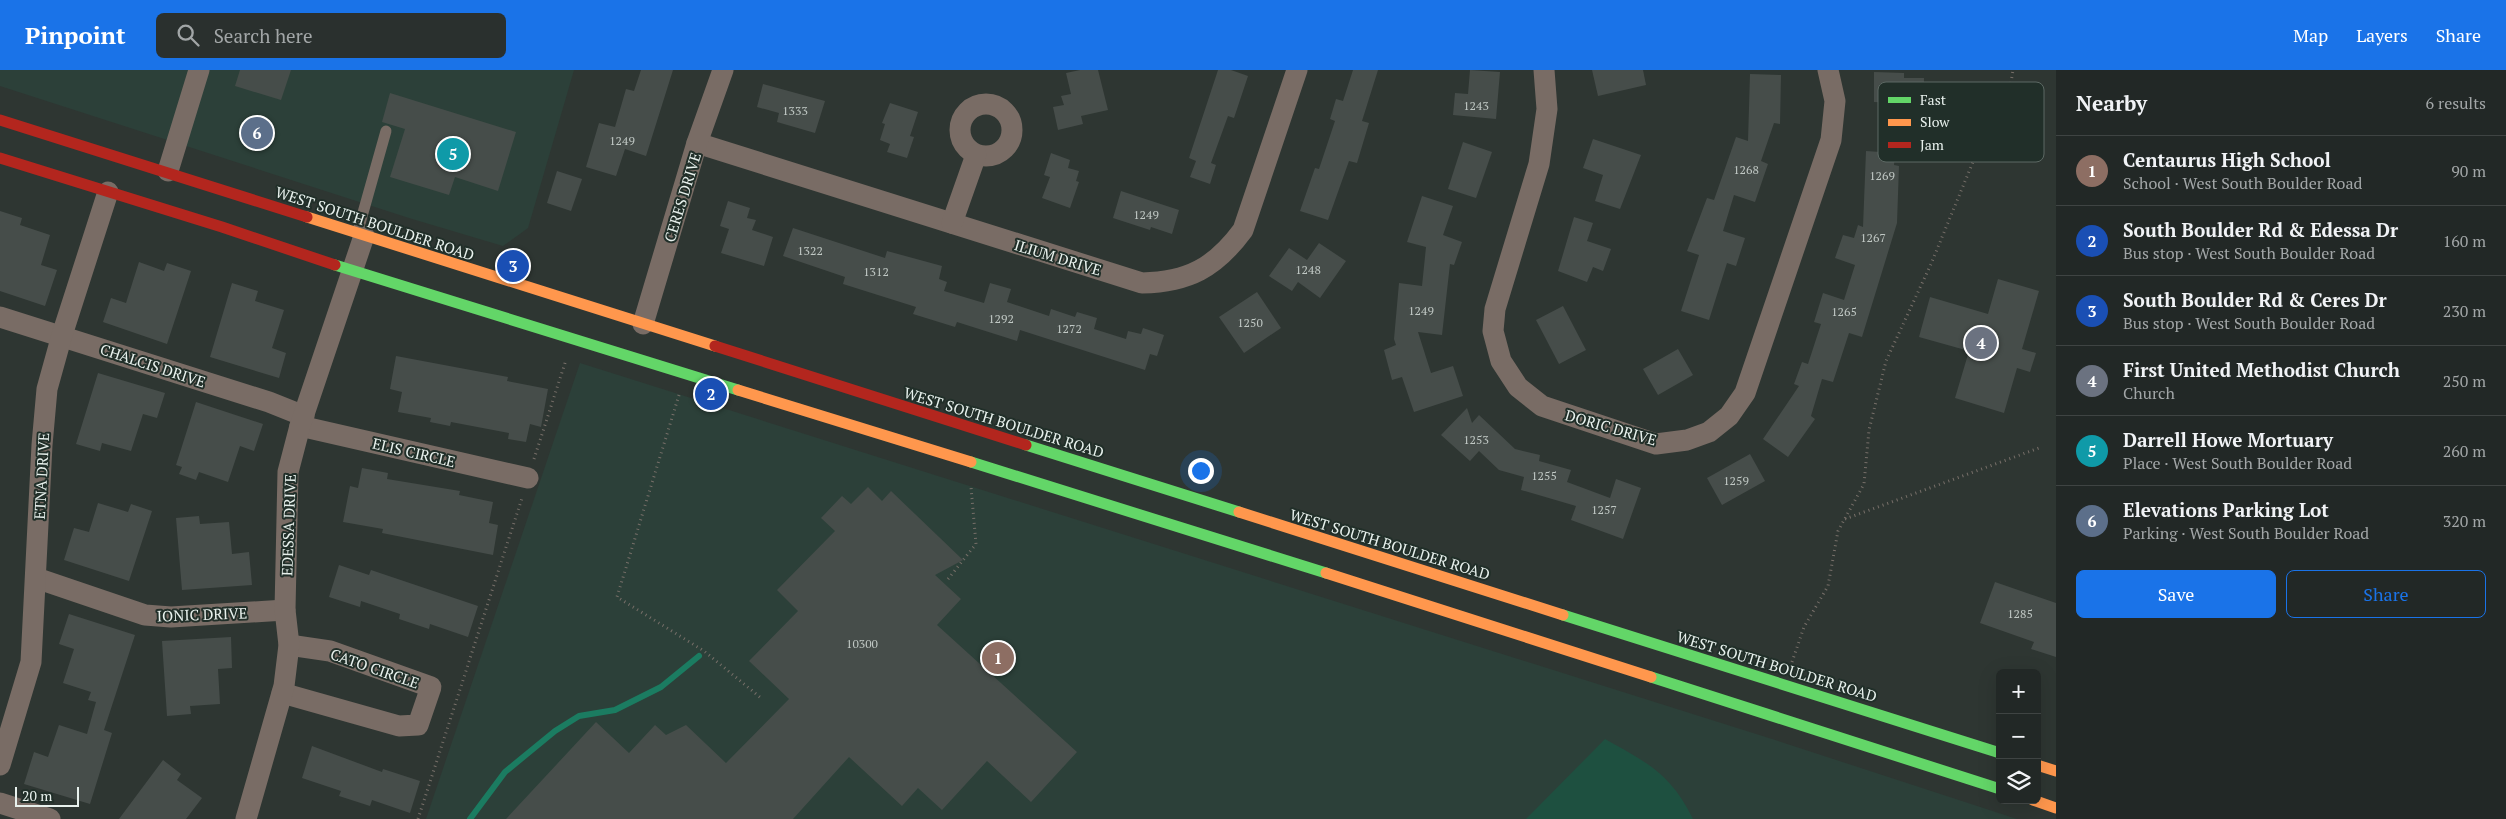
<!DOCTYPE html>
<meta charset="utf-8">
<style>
:root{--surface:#222826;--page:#2a302e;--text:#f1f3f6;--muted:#a2a6a7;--line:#3f4443;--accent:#1a73e8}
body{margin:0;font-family:"PT Serif",serif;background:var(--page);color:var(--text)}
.controls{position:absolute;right:15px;bottom:15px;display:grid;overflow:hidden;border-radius:8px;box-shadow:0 5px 20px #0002}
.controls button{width:45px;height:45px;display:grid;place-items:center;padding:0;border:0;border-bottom:1px solid var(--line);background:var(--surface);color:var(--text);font:25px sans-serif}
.scale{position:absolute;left:15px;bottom:12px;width:64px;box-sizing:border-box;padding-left:5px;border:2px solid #e8f1ed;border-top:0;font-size:14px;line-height:18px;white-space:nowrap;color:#e8f1ed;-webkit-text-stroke:4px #212f29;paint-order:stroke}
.you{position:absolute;left:1200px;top:400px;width:18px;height:18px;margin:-12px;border:4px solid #fff;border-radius:50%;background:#1a73e8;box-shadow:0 0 0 8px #1a73e833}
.badge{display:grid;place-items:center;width:32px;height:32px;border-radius:50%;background:var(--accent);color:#fff;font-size:16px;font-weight:700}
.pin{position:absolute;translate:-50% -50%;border:2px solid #fff;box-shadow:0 1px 5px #0006}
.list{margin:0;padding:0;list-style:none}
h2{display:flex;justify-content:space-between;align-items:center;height:65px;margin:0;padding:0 20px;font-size:21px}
h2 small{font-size:16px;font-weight:400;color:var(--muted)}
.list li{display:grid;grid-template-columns:32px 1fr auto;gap:15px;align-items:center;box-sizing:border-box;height:70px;padding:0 20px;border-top:1px solid var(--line)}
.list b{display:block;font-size:19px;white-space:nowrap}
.list p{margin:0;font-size:16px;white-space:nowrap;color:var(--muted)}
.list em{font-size:16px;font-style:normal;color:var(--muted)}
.actions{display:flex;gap:10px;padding:15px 20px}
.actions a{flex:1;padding:11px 0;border:1px solid var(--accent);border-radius:8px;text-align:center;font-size:18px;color:var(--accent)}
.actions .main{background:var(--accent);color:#fff}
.icon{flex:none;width:28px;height:28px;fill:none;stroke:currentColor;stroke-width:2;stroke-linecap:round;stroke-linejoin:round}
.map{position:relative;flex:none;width:2056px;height:749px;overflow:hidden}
header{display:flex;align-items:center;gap:30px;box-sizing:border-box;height:70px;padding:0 25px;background:var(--accent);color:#fff}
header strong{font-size:24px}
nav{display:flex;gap:28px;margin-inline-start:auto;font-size:18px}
.search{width:350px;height:45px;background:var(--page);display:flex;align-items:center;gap:12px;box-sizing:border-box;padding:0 18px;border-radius:8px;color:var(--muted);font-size:19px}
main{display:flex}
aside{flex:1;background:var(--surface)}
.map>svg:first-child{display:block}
.built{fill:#2c4039}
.green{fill:#1e5040}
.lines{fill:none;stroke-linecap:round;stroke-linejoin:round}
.stream{stroke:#1b7c61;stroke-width:6}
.building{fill:#464d4a}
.path{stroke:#776f69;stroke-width:3;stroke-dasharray:1 4;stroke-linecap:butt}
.lane{stroke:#796c65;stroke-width:11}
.street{stroke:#796c65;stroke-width:21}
.fast{stroke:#63d668;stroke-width:11}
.slow{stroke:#ff974d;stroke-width:11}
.jam{stroke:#b3261e;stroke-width:11}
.labels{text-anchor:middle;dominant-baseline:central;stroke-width:4;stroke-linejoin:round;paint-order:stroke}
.number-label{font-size:12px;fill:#c0c8c4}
.street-label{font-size:15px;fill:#e8f1ed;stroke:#212f29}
.key{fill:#212f29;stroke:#5d6964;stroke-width:1}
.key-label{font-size:14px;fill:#e8f1ed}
</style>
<header>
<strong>Pinpoint</strong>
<div class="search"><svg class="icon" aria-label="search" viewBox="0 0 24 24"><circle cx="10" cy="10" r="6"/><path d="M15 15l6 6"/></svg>Search here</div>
<nav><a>Map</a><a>Layers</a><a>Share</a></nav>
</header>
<main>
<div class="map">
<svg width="2056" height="749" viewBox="0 0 2056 749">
<rect width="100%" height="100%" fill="#2e3632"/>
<g class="built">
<polygon points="0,0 574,0 528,158 503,176 409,148 0,16"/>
<polygon points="580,293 1772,669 2017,749 426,749"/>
</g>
<path class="green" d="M1605 669C1648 693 1671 704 1693 749H1526Z"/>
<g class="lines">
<polyline class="stream" points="470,749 505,702 555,661 579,646 615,640 661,617 699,586"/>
</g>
<g class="building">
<polygon points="240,0 291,0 281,30 235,16"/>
<polygon points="641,0 673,0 646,86 625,79 616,106 586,97 599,53 615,57 626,19 634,21"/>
<polygon points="1080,0 1098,0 1108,40 1081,46 1083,54 1058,60 1053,37 1064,35 1061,26 1071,24 1066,3"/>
<polygon points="1218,0 1231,0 1248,6 1234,48 1228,46 1211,93 1216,95 1210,114 1190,107 1196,91 1189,88"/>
<polygon points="1353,0 1378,0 1362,51 1369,53 1357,93 1349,91 1328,150 1300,141 1315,98 1319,99 1335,51 1330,49 1336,29 1343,31"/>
<polygon points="1470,0 1500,2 1496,49 1453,45 1455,23 1468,24"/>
<polygon points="1592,0 1643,0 1646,15 1598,26"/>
<polygon points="1874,2 1904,3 1904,8 1924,8 1923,60 1895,60 1895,33 1874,32"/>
<polygon points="1750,4 1781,5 1780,54 1774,53 1761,91 1768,94 1755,132 1734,125 1723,161 1745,168 1736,196 1727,193 1709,250 1681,241 1699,185 1687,181 1707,128 1714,130 1736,67 1748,71"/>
<polygon points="763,14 825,31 815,63 777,52 779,43 757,37"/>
<polygon points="390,23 516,62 498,121 455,107 449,125 390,107 405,59 382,52"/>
<polygon points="890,33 918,42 910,66 914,67 907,88 887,82 890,74 880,70 885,54 882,53"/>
<polygon points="1593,69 1641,85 1620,139 1595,131 1603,105 1583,98"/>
<polygon points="1463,72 1492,82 1476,128 1448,119"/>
<polygon points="1866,81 1895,83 1894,95 1899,96 1897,153 1862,267 1849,263 1833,312 1822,309 1811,346 1815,349 1788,387 1763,369 1799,316 1794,314 1802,292 1808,294 1821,254 1814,252 1823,223 1844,230 1855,195 1835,188 1843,165 1854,168 1858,155 1863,157"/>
<polygon points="1051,83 1070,90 1068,98 1079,101 1076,111 1079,112 1070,138 1042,128 1050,107 1044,105"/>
<polygon points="557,101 582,109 571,141 547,133"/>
<polygon points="1121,121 1179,140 1172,164 1151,157 1150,160 1113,148"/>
<polygon points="1422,126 1453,136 1443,165 1462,172 1454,195 1450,194 1442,265 1418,262 1431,303 1453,296 1463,326 1414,342 1402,307 1392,310 1384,280 1396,275 1394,269 1399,213 1422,216 1426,177 1407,172"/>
<polygon points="728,131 750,138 747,148 756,150 752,160 773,167 764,196 721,183 729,159 720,156"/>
<polygon points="0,141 22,148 20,155 50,165 41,195 57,200 45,236 0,221"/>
<polygon points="1574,147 1593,153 1587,171 1611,179 1603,201 1593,197 1587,212 1558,201"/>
<polygon points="793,158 885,188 887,181 942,196 939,209 947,212 944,221 984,233 990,213 1011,219 1007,232 1049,246 1051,239 1075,247 1077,242 1097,248 1094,259 1126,269 1128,261 1141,264 1143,258 1164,265 1157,286 1150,284 1145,300 1020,260 1017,271 957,252 955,257 913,244 916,237 843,214 845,207 783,186"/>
<polygon points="1319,173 1346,191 1320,228 1298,212 1292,221 1269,206 1289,178 1307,190"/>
<polygon points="139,192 164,201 167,193 191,201 167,274 103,252 111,228 126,233"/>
<polygon points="1998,209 2039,221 2022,279 2036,283 2030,302 2017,298 2004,343 1955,328 1969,281 1919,267 1930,227 1988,244"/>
<polygon points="232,213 258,221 255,231 284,240 272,278 286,283 279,308 210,287"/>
<polygon points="1257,222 1281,258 1244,283 1219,247"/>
<polygon points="1563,236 1586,280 1559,294 1536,250"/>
<polygon points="1678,279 1693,305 1658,325 1643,299"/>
<polygon points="396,286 508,307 507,311 548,319 541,357 530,354 526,372 508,369 509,363 451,352 450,356 430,352 431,348 398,342 402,322 390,319"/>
<polygon points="98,303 165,323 157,348 143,344 131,381 102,373 100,381 76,374"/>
<polygon points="196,332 263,354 254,381 240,376 228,412 199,402 196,410 179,404 182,397 176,395"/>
<polygon points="1467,338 1472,353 1479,345 1515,379 1540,385 1539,391 1571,400 1567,412 1610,428 1616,409 1641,418 1623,469 1571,450 1576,436 1521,420 1524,407 1499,400 1479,381 1470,391 1441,365"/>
<polygon points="1750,384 1765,411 1722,435 1707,408"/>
<polygon points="362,398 388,403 387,409 460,421 459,425 493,432 489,453 498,455 493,485 382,463 383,459 343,452 350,416 358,418"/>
<polygon points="868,417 882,431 891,421 963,490 935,505 961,529 937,555 1077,682 1031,732 987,691 942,740 918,718 902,736 849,687 793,749 506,749 596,652 629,683 655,655 666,665 686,655 726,693 789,629 749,591 798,541 777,520 835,461 821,448 842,426 851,434"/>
<polygon points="98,433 128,442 131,434 152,441 129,511 64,490 74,458 89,462"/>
<polygon points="199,446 200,454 229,452 232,484 249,482 252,515 182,520 176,448"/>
<polygon points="339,495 369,505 371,500 478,536 468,567 430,554 429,559 399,549 400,544 361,531 360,537 329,527"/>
<polygon points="1995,512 2056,533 2056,587 2031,579 2034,572 1980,553"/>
<polygon points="69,544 135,565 104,660 112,663 90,734 24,714 34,682 48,687 59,655 87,664 96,632 88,630 91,622 63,613 74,579 59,574"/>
<polygon points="231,567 232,598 218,599 220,634 190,636 191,644 167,646 162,571"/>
<polygon points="312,676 382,702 383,699 420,711 410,743 372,730 370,736 339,726 341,721 302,708"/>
<polygon points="163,690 181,704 177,710 202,728 186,749 119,749"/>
</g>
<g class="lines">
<g class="path">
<polyline points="679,325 617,527 704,581 761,628"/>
<polyline points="534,389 566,290"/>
<polyline points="1845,449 2039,378"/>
<polyline points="948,509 976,474 971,417"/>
<polyline points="1792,592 1804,557 1828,516 1838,461 1864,414 1869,360 1886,291 1931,194 1975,87 2009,25 2013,0"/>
<polyline points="418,749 522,428"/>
</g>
<polyline class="lane" points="357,164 386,61"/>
<g class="street">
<polyline points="1544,0 1547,39 1539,94 1495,239 1493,261 1501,291 1518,317 1542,336 1656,374 1687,370 1709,362 1729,346 1745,323 1831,70 1835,31 1828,0"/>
<circle cx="986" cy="60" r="26"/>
<path d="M697 73 1142 213C1188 212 1215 198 1243 160L1297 0"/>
<polyline points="168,101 199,0"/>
<polyline points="952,153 976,85"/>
<polyline points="0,247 269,332 304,346"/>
<polyline points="643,254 697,73 723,0"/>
<polyline points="300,356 528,408"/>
<polyline points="36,508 145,545 171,547 285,540"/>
<polyline points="282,623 399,656 418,655 431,617 330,581 289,575"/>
<polyline points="0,695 31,592 42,375 47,319 62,265 108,122"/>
<polyline points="0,733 50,749"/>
<polyline points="246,749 284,616 289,575 285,540 288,402 300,356 364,166"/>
</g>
<g class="fast">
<polyline points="335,195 738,320"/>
<polyline points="1026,375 1239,442"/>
<polyline points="971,392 1326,503"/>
<polyline points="1563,545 2000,683"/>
<polyline points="1651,607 2000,719"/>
</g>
<g class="slow">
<polyline points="307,147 715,276"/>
<polyline points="738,320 971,392"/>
<polyline points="1239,442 1563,545"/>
<polyline points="1326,503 1651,607"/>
<polyline points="2037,695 2056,701"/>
<polyline points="2033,730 2056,738"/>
</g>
<g class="jam">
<polyline points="0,50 307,147"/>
<polyline points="0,88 222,157 335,195"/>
<polyline points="715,276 1026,375"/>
</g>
</g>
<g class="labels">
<g class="number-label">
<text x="1476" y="35">1243</text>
<text x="795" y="40">1333</text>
<text x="622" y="70">1249</text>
<text x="1746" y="99">1268</text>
<text x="1882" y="105">1269</text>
<text x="1146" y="144">1249</text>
<text x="1873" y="167">1267</text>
<text x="810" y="180">1322</text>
<text x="1308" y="199">1248</text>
<text x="876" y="201">1312</text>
<text x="1421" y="240">1249</text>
<text x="1844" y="241">1265</text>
<text x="1001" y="248">1292</text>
<text x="1250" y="252">1250</text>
<text x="1069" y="258">1272</text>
<text x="1476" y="369">1253</text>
<text x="1544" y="405">1255</text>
<text x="1736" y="410">1259</text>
<text x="1604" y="439">1257</text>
<text x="2020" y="543">1285</text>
<text x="862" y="573">10300</text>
</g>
<g class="street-label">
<text transform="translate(682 127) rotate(-73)">CERES DRIVE</text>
<text transform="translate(375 153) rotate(18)">WEST SOUTH BOULDER ROAD</text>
<text transform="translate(1058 187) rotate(17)">ILIUM DRIVE</text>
<text transform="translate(153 295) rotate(18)">CHALCIS DRIVE</text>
<text transform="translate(1004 352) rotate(17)">WEST SOUTH BOULDER ROAD</text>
<text transform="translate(1611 357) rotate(16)">DORIC DRIVE</text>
<text transform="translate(414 382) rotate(13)">ELIS CIRCLE</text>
<text transform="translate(41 406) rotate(-87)">ETNA DRIVE</text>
<text transform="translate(288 455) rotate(-88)">EDESSA DRIVE</text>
<text transform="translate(1390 474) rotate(17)">WEST SOUTH BOULDER ROAD</text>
<text transform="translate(202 544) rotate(-2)">IONIC DRIVE</text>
<text transform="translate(1777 596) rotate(17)">WEST SOUTH BOULDER ROAD</text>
<text transform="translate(375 598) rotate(19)">CATO CIRCLE</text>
</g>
</g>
<rect x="1878" y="12" width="166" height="80" rx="8" class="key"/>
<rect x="1888" y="27" width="23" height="6" fill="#63d668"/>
<rect x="1888" y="49" width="23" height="7" fill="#ff974d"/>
<rect x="1888" y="72" width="23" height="6" fill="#b3261e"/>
<g class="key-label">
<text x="1920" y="35">Fast</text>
<text x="1920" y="57">Slow</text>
<text x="1920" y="80">Jam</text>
</g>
</svg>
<div class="controls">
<button>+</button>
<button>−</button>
<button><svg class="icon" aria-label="layers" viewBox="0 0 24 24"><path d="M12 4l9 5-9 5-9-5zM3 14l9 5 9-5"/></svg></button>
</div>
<div class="scale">20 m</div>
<div class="you"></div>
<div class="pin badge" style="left:998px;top:588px;background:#8d6e63">1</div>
<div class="pin badge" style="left:711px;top:324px;background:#1a4fb4">2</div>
<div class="pin badge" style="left:513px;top:196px;background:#1a4fb4">3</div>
<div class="pin badge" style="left:1981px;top:273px;background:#6b7280">4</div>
<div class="pin badge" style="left:453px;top:84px;background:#0f9aa8">5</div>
<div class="pin badge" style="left:257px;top:63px;background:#5c6f8a">6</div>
</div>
<aside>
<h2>Nearby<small>6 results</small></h2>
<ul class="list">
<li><span class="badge" style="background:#8d6e63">1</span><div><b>Centaurus High School</b><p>School · West South Boulder Road</p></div><em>90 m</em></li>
<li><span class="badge" style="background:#1a4fb4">2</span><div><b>South Boulder Rd &amp; Edessa Dr</b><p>Bus stop · West South Boulder Road</p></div><em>160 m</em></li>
<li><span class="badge" style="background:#1a4fb4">3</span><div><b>South Boulder Rd &amp; Ceres Dr</b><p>Bus stop · West South Boulder Road</p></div><em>230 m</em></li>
<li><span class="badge" style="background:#6b7280">4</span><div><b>First United Methodist Church</b><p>Church</p></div><em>250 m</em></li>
<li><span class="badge" style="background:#0f9aa8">5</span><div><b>Darrell Howe Mortuary</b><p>Place · West South Boulder Road</p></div><em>260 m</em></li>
<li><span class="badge" style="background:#5c6f8a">6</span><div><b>Elevations Parking Lot</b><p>Parking · West South Boulder Road</p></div><em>320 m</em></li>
</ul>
<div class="actions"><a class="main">Save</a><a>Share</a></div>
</aside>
</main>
